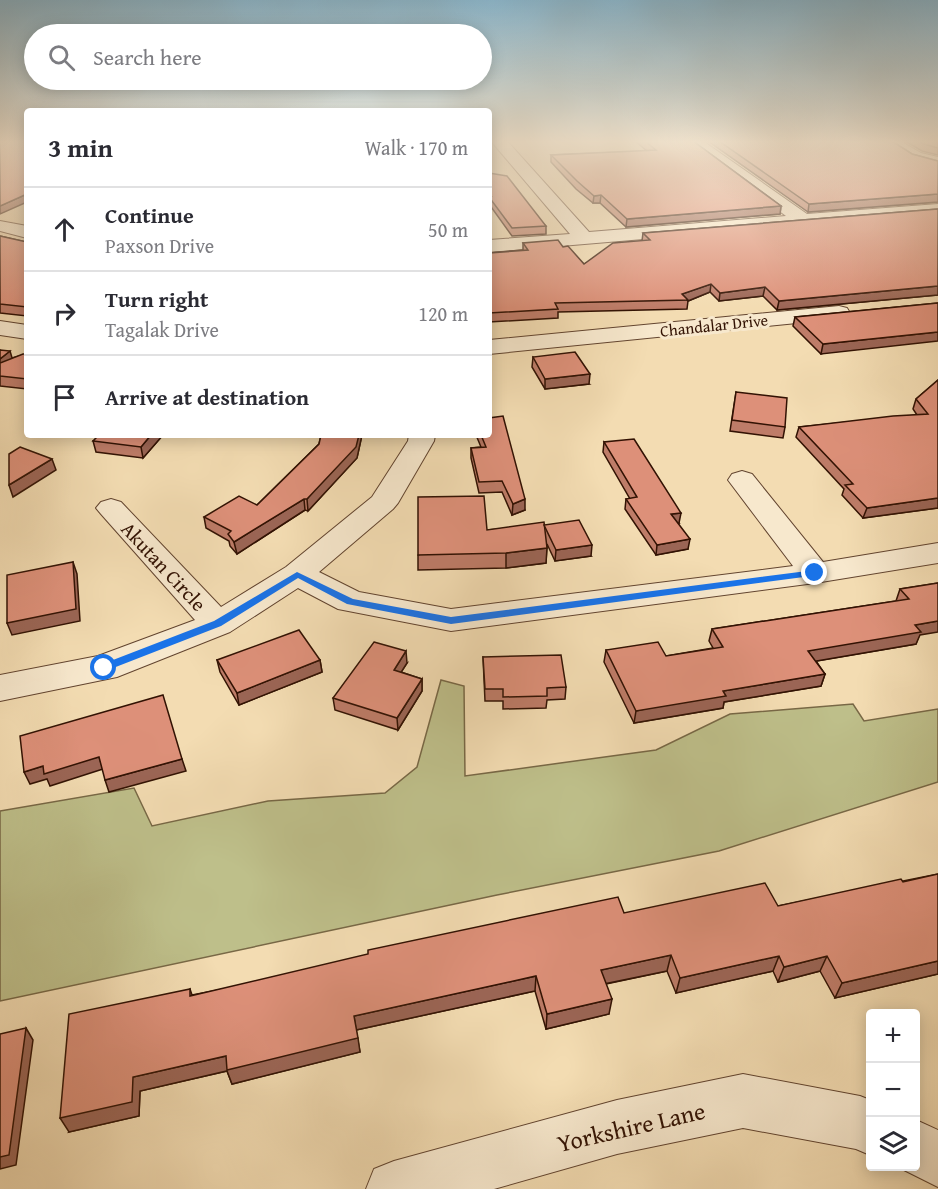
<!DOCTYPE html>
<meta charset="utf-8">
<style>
:root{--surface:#fff;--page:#f2f2f3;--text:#2b2b33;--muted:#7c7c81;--line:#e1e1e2}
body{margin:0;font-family:"Gentium Book Plus",serif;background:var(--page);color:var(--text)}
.controls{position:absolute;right:18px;bottom:18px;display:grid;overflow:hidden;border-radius:6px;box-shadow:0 3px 15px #0003}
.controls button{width:54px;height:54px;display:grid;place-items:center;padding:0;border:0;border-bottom:2px solid var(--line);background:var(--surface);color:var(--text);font:30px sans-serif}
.stop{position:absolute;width:18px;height:18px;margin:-14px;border:4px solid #1a73e8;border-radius:50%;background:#fff}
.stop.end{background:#1a73e8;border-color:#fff;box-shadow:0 2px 6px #0008}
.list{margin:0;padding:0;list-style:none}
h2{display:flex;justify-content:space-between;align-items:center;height:78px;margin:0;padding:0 24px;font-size:26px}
h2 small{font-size:20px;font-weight:400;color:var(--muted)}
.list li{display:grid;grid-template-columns:39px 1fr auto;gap:18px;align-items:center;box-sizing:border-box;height:84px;padding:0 24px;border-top:2px solid var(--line)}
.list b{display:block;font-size:22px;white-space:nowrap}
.list p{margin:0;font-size:20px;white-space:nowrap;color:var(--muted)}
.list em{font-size:20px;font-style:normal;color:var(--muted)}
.icon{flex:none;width:33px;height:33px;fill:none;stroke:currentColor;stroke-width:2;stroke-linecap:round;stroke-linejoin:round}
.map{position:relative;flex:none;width:938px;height:1189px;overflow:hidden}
.search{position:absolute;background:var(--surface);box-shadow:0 3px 15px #0003;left:24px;top:24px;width:468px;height:66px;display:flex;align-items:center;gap:15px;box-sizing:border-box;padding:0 21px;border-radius:33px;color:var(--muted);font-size:22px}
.panel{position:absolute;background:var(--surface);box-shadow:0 3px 15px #0003;left:24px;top:108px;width:468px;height:330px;border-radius:6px}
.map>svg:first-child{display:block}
.green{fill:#bebf8a;stroke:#786846;stroke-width:1.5}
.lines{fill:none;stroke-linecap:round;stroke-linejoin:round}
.minor-casing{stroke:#62442f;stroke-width:2}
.minor{fill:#f7e8cd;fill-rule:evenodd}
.wall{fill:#be7c68;stroke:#321203;stroke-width:1.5}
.shaded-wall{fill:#9b6555;stroke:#321203;stroke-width:1.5}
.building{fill:#dd9079;stroke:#321203;stroke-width:1.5}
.route{fill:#1a73e8}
.labels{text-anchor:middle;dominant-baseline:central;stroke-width:6;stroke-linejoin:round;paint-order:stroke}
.far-street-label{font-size:16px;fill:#321203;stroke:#f7e8cd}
.street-label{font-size:20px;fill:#321203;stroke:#f7e8cd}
.near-street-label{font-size:24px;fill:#321203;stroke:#f7e8cd}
</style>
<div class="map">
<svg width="938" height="1189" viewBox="0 0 938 1189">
<rect width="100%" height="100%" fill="#f3dcb2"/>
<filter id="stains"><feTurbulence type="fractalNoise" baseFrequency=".00333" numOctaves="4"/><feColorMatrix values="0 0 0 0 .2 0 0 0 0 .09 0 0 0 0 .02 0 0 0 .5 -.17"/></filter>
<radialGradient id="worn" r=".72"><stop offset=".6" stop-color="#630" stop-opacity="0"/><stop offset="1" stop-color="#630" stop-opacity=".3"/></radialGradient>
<polygon class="green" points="441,680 464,686 465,776 656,750 730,714 853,704 864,721 938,709 938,782 719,851 497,895 0,1001 0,811 134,788 152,826 268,801 385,793 417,767"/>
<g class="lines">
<defs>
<g id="minor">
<polygon points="491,141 507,141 589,232 786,216 686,141 703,141 807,214 938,204 938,214 489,252 489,240 570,234"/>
<polygon points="881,141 900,141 921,153 938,157 938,167 911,159"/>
<polygon points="0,221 27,226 27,238 0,231"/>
<polygon points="839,306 847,308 850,313 847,318 489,354 489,340"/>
<polygon points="0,321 27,325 27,339 0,335"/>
<polygon points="409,435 435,435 434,441 398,503 393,509 319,572 359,592 451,609 793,566 728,480 732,474 742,471 752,474 823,562 938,543 938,563 815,583 451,631 338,609 298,588 230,632 117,677 0,701 0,675 98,656 195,620 101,514 96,508 101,502 111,499 121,502 221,607 286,567 372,497 408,441"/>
<polygon points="743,1074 860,1096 870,1100 870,1155 856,1149 743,1128 617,1154 494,1189 366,1189 374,1169 394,1161 617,1100"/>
<polygon points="916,1120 938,1130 938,1187 896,1166 916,1166"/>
</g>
</defs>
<use href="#minor" class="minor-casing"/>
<use href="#minor" class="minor"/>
</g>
<g class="wall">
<polygon points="635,141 693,141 781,206 780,214 626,227 600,203 593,203 576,189 551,162 551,155 647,151"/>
<polygon points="708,141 892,141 912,154 938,161 938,202 808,212"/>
<polygon points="905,141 938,141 938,155 922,151"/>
<polygon points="489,173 546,226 546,234 512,236 489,204"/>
<polygon points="938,209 938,295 777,310 763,296 719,301 710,292 688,301 687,309 558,312 558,318 489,322 489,253 523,250 523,243 563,247 584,264 642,241 643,233"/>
<polygon points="0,236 27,242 27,316 0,313"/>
<polygon points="938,303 821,354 793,326 795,317"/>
<polygon points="0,350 12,358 27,354 27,389 0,386"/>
<polygon points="533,357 589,384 545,389 532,367"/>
<polygon points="938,380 938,508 863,518 842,495 844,489 796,437 799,427 917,415 913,409 916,399"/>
<polygon points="736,392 785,427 783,438 730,431"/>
<polygon points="163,435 143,458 96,452 93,441"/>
<polygon points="321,435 362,435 357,458 308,511 305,510 237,554 230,546 229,541 206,528 204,517 257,505 319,444"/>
<polygon points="476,435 489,435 525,510 512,515 502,492 479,493 471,458 471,448 481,447"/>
<polygon points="604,442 679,523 678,523 688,549 656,555 625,509 626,499 630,499 603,452"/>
<polygon points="544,525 591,556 555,561 547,544 546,563 506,568 418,570 418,555 487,530"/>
<polygon points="938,583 916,644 816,661 825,674 821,686 724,702 723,708 634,723 604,662 606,650 666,656 713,648 709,641 712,629 896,601 900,589"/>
<polygon points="483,657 566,687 565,699 547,700 546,708 503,709 503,701 485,701"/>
<polygon points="217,660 320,660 322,672 239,705 220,672"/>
<polygon points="407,663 401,672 422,679 422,691 398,730 335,710 333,698"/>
<polygon points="938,874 938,974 835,998 820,971 778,982 773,971 676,993 667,971 606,984 609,1014 546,1029 535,991 356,1030 360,1052 232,1084 227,1071 140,1091 139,1116 69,1132 190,989 192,995 624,913 778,906"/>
</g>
<g class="shaded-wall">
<polygon points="27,194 27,202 0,214 0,206"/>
<polygon points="938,194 938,202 808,212 809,204"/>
<polygon points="601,195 600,203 593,203 594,196"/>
<polygon points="781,206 780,214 626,227 627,219"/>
<polygon points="711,284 710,292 688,301 682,294"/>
<polygon points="938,286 938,295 777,310 779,301"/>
<polygon points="765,287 763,296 719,301 720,293"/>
<polygon points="938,332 938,341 821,354 823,344"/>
<polygon points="10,351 13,361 0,372 0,359"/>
<polygon points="590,374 589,384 545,389 545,379"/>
<polygon points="151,435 163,435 143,458 141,447"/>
<polygon points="359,435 362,435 357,458 308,511 307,499"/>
<polygon points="52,459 56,470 13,497 9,485"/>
<polygon points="938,498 938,508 863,518 867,508"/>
<polygon points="304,499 305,510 237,554 234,542"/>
<polygon points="525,499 525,510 512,515 513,504"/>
<polygon points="681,513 679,523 670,525 671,514"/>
<polygon points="690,539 688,549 656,555 657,545"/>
<polygon points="592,545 591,556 555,561 556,550"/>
<polygon points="547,548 546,563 506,568 506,553"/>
<polygon points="73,562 77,574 80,621 12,635 7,623"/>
<polygon points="938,621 938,632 920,635 916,644 805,663 808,651 915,625"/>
<polygon points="406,651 407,663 395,682 394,670"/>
<polygon points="320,660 322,672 239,705 237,693"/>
<polygon points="825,674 821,686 724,702 723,708 634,723 636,711 723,691"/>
<polygon points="422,679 422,691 398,730 397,718"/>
<polygon points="99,757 103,769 50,786 47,779 30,784 24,772 43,766"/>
<polygon points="182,759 186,771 109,792 105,780"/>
<polygon points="671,955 667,971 599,985 601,970"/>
<polygon points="779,956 773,971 676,993 680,978"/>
<polygon points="827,956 820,971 778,982 784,967"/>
<polygon points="938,961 938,974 835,998 842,983"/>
<polygon points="536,976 535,991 356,1030 354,1016"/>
<polygon points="612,999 609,1014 546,1029 547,1014"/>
<polygon points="26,1028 33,1040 16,1165 0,1169 0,1157"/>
<polygon points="358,1038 360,1052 232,1084 227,1071 140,1091 139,1116 69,1132 60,1118 133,1077 226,1056"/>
</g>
<g class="building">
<polygon points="0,141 27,141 27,194 0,206"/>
<polygon points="645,141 693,141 781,206 627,219 601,195 594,196 577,181 551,155 656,150"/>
<polygon points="719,141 892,141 912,154 938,161 938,194 809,204"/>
<polygon points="919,141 938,141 938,148 924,144"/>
<polygon points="489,173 507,176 546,226 512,228 489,197 489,196 491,196 489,194"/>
<polygon points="938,209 938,286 779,301 765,287 720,293 711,284 682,294 688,300 555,303 558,309 489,313 489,253 528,250 523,243 558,240 563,247 568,246 584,264 613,243 650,240 643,233"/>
<polygon points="0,236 27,242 27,307 0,304"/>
<polygon points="938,303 938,332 823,344 795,317"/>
<polygon points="0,350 10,351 0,359"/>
<polygon points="575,352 590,374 545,379 533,357"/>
<polygon points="23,354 27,354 27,379 0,376 0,363"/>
<polygon points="938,380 938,498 867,508 845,485 853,484 799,427 893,416 928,414 916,399"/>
<polygon points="736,392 787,398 785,427 732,420"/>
<polygon points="503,416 525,499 513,504 502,481 479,482 471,448 486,447 481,435 489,435 489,418"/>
<polygon points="99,435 151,435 141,447 93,441"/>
<polygon points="321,435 359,435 356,447 307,499 304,499 234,542 228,534 231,531 204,517 239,496 257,505 319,444"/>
<polygon points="634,439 681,513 671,514 690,539 657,545 626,499 637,497 604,442"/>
<polygon points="20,447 52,459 9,485 9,454"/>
<polygon points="484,496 487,530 544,522 547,548 506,553 418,555 418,497"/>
<polygon points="579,520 592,545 556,550 544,525"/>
<polygon points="73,562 76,609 7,623 7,575"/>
<polygon points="938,583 938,621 915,625 921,632 808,651 825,674 723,691 726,696 636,711 606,650 658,642 666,656 723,647 712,629 909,599 900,589"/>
<polygon points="299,630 320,660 237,693 217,660"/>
<polygon points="374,642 406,651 394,670 422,679 397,718 333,698"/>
<polygon points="561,655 566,687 547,688 547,696 503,697 503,689 485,689 483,657"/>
<polygon points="163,695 182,759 105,780 99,757 44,774 43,766 24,772 20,736"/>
<polygon points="938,874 938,961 842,983 827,956 784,967 779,956 680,978 671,955 601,970 612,999 547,1014 536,976 354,1016 358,1038 227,1070 226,1056 133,1077 132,1102 60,1118 69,1014 190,989 190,996 368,954 368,950 618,897 624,913 765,883 778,906 901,879 903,882"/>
<polygon points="26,1028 9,1155 0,1157 0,1034"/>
</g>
<linearGradient id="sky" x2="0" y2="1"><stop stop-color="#8ab7ce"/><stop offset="0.46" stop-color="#faefdc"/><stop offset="1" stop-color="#faefdc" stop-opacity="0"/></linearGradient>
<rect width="938" height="308" fill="url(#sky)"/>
<polygon class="route" points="815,570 820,573 819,575 451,624 347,604 298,578 221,626 108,670 104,672 99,668 100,665 214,621 297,572 353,599 451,617"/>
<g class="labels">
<g class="far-street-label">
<text transform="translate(714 325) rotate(-6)">Chandalar Drive</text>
</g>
<g class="street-label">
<text transform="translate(164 566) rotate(47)">Akutan Circle</text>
</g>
<g class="near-street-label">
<text transform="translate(631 1127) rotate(-13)">Yorkshire Lane</text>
</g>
</g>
<rect width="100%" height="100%" filter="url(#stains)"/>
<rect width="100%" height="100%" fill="url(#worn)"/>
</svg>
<div class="controls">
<button>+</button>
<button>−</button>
<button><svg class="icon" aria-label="layers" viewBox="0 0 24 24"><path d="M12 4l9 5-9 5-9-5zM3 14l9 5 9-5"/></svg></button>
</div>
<div class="stop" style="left:104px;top:668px"></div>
<div class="stop end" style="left:815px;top:573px"></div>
<div class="search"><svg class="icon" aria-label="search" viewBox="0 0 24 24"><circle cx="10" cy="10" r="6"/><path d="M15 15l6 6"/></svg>Search here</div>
<section class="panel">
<h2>3 min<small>Walk · 170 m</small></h2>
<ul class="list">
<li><svg class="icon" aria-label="ahead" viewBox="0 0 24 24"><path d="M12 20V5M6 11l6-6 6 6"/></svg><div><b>Continue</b><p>Paxson Drive</p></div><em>50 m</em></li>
<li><svg class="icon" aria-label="right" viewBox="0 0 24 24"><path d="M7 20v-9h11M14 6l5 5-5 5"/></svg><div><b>Turn right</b><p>Tagalak Drive</p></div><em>120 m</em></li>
<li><svg class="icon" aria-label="arrive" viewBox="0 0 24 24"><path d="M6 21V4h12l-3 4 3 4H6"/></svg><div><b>Arrive at destination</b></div></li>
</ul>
</section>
</div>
